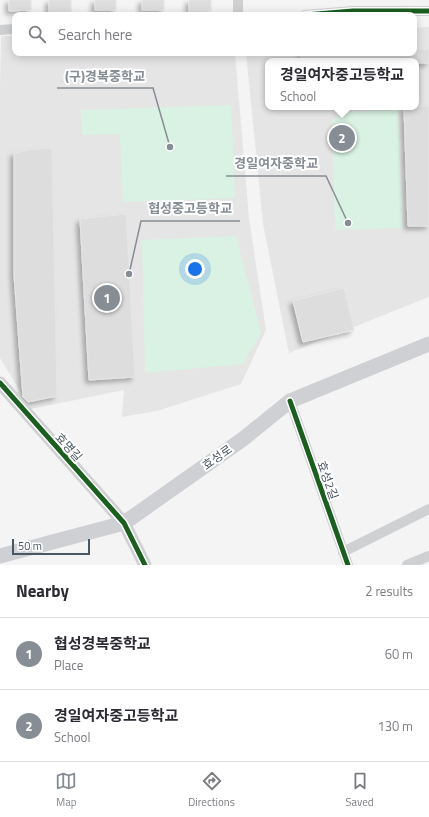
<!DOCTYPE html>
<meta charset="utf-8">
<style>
:root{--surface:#fff;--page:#f7f7f7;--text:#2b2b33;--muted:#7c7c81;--line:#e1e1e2;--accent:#868d94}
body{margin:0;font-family:"Titillium Web","Noto Sans KR",sans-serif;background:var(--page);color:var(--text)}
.scale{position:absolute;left:12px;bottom:10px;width:78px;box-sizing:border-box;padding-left:4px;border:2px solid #4a5661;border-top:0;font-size:11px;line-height:14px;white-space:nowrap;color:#4a5661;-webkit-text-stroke:3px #fff;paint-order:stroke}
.you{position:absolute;left:195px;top:269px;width:14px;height:14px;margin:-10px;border:3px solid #fff;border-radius:50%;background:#1a73e8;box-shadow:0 0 0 6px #1a73e833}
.badge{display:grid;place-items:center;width:26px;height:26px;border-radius:50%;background:var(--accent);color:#fff;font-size:13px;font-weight:700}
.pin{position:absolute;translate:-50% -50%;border:2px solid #fff;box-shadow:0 1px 4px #0006}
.popup{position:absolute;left:265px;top:58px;width:154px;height:52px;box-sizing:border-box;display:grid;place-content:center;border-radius:8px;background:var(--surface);filter:drop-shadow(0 1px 3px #0005);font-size:13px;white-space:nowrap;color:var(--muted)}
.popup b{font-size:15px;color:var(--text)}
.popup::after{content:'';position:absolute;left:50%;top:100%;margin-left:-8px;border:8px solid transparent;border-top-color:var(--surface)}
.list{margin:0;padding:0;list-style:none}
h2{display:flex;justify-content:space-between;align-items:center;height:52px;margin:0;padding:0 16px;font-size:17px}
h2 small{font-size:13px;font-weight:400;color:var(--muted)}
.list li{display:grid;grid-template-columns:26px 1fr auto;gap:12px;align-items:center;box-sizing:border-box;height:72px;padding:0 16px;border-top:1px solid var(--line)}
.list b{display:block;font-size:15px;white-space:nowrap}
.list p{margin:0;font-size:13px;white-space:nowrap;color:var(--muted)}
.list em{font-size:13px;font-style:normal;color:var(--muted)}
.icon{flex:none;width:22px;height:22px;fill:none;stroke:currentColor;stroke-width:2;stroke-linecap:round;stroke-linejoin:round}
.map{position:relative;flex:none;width:429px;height:565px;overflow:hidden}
.search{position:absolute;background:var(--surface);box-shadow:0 2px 10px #0003;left:12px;right:12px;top:12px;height:44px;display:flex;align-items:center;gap:10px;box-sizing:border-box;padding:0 14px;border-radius:8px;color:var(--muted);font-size:15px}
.sheet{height:196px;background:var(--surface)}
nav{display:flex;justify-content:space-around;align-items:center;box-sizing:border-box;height:56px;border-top:1px solid var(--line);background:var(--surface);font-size:11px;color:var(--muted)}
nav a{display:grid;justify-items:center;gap:2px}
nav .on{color:var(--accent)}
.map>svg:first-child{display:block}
.education{fill:#e6e5e6;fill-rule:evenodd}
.green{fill:#d9f2e3}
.building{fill:#ddddde;stroke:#e5e6e7;filter:url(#shadow)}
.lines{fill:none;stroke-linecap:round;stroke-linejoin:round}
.minor{stroke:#ced0d2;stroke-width:10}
.tertiary{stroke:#ced0d2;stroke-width:13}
.secondary{stroke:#ced0d4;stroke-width:15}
.cycleway-casing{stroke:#fff;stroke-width:8}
.cycleway{stroke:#1b5e20;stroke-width:5}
.labels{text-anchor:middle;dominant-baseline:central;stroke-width:4;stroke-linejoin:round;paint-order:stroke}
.street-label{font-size:12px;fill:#4a5661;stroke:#fff}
.leader{fill:none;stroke:#868d94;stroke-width:1.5}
.callout-dot{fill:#868d94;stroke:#fff;stroke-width:1.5}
.callout-label{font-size:13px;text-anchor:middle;font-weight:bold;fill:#868d94;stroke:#fff;stroke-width:4;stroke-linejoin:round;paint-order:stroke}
</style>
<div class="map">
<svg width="429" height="565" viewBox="0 0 429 565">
<defs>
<filter id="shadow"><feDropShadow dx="-3.5" dy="3.5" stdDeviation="2" flood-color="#0004"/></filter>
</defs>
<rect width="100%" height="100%" fill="#f4f4f4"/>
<g class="education">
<path d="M429 27V297L289 353 263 224 246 53H414V28ZM268 61H416V107H268Z"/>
<polygon points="1,36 15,36 15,53 235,53 249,218 266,330 241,384 157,411 122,417 124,390 31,409 0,358 0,88"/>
</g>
<g class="green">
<polygon points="231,105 235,198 123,202 120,134 82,135 81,110"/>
<polygon points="398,110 402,228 335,230 332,120 344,112"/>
<polygon points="236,236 261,333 243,364 145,373 142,240"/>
</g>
<g class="building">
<polygon points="9,0 31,0 31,10 9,11"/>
<rect x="49" y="0" width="22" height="12"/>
<rect x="95" y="0" width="21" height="10"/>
<rect x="142" y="0" width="22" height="10"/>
<rect x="189" y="0" width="22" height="11"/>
<polygon points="414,49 429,49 429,63 416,63 416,61 301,61 301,54 414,53"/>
<polygon points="429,106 429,226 408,226 404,108"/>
<polygon points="52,148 57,396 28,402 23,397 14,275 14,153 36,149"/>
<polygon points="126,214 135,377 89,380 80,219"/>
<polygon points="344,288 354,330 303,342 293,301"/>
</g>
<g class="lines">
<g class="minor">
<polyline points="238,0 238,15"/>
<polyline points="305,15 353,11 429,11"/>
<polyline points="0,30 15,29"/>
<polyline points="290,401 348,565"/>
<polyline points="343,552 429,509"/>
<polyline points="407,565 429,556"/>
</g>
<polyline class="tertiary" points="0,383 124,523 145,565"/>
<polyline class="secondary" points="0,556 124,523 243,439 290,401 429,344"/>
<defs>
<g id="cycleway">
<polyline points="305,15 353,11 429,11"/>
<polyline points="0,383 124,523 145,565"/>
<polyline points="290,401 348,565"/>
</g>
</defs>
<use href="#cycleway" class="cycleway-casing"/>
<use href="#cycleway" class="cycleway"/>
</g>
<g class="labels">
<g class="street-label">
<text transform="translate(69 447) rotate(48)">효명길</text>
<text transform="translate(217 457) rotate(-35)">효성로</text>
<text transform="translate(328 480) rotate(70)">효성2길</text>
</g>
</g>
<path class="leader" d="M170 147L153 88H57M348 223L326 176H226M129 274L141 221H240"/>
<g class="callout-dot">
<circle cx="170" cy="147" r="4"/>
<circle cx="348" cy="223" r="4"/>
<circle cx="129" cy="274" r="4"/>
</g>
<g class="callout-label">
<text x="105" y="81">(구)경복중학교</text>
<text x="276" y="168">경일여자중학교</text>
<text x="190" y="213">협성중고등학교</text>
</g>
</svg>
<div class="scale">50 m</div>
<div class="you"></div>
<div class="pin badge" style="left:107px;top:298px">1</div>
<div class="pin badge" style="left:342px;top:138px">2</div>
<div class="popup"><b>경일여자중고등학교</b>School</div>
<div class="search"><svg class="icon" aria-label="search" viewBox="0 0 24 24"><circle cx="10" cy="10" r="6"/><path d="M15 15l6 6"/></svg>Search here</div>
</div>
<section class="sheet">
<h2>Nearby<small>2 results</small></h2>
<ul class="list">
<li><span class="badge">1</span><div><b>협성경복중학교</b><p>Place</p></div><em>60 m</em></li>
<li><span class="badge">2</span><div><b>경일여자중고등학교</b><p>School</p></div><em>130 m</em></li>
</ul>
</section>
<nav>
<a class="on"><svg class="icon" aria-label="map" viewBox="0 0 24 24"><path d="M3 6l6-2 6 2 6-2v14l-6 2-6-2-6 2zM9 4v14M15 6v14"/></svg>Map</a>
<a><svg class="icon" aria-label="directions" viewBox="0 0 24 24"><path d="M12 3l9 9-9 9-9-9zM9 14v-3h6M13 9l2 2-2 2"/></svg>Directions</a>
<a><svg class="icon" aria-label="saved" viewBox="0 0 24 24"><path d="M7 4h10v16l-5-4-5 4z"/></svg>Saved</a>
</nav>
